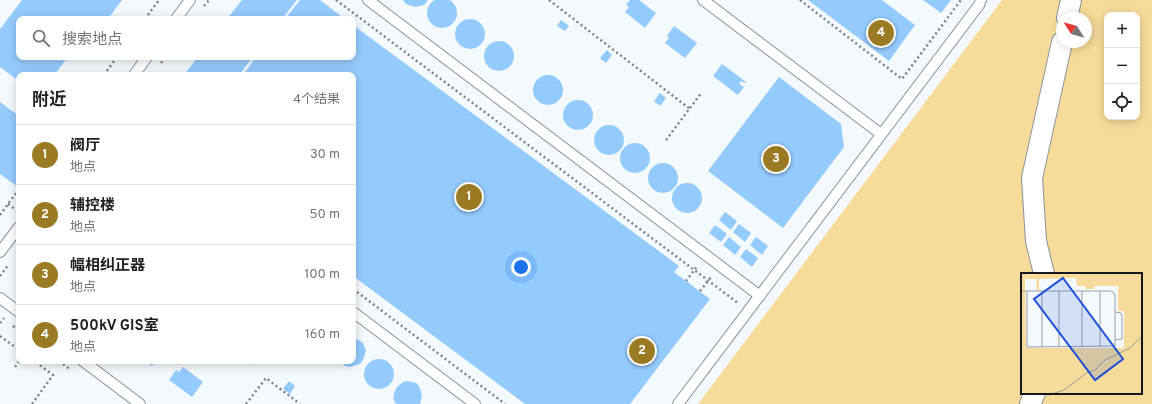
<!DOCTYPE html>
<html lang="zh">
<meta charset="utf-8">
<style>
:root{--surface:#fff;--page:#f2f2f2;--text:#202124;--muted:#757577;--line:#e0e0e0;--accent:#9a7b24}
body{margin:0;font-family:Overpass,"Noto Sans SC",sans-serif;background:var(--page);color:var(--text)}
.controls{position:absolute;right:12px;top:12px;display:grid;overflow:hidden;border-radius:8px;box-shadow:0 2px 10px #0003}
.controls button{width:36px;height:36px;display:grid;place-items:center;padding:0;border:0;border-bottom:1px solid var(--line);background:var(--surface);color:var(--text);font:20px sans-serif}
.compass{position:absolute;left:1056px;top:12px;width:36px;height:36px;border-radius:50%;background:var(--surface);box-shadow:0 2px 10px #0003;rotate:307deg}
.you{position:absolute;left:521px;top:267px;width:14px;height:14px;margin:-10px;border:3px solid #fff;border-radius:50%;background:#1a73e8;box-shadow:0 0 0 6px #1a73e833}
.badge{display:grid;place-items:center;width:26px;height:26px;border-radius:50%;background:var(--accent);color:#fff;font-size:13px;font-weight:700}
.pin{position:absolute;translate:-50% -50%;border:2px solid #fff;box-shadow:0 1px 4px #0006}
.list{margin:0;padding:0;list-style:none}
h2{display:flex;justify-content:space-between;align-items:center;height:52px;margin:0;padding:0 16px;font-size:17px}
h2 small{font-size:13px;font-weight:400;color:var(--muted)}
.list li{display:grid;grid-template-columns:26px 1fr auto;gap:12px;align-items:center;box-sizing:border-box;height:60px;padding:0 16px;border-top:1px solid var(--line)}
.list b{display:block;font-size:15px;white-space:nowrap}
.list p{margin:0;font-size:13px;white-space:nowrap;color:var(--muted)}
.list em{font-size:13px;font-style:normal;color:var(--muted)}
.icon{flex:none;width:22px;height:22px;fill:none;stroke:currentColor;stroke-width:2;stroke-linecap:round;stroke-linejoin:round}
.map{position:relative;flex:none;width:1152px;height:404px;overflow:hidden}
.search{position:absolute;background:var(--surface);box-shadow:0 2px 10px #0003;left:16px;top:16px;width:340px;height:44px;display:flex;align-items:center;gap:10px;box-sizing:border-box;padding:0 14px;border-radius:8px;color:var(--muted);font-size:15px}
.panel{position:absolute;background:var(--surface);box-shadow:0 2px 10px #0003;left:16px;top:72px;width:340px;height:292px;border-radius:8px}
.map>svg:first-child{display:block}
.green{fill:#f6db9a;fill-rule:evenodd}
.building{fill:#94cbfd}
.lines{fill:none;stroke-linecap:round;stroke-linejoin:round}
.service-casing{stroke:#87929c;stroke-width:12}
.minor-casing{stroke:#87929c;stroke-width:22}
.path{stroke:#7e8387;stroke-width:2.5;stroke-dasharray:2 3;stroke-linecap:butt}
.service{stroke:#fff;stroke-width:10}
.minor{stroke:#fff;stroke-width:20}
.inset-road{fill:none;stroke:#9a9fa3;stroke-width:1}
.view{fill:#1d4ed8;fill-opacity:0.15;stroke:#1d4ed8;stroke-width:2}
.inset-edge{fill:none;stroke:#14181c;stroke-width:2}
</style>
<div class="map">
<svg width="1152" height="404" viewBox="0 0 1152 404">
<rect width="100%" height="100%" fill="#f4f9fd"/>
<path class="green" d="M1002 0H1152V404H698ZM1107 15H1137V117H1107ZM1062 18H1086V42H1062ZM1022 274H1141V393H1022Z"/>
<g class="building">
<circle cx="442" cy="13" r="15"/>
<polygon points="22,0 122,0 108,19 19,19 19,57 68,57 54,75 19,75 19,81 0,67 0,29"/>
<polygon points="242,0 297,0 282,19 227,19"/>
<polygon points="300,0 320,0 345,19 285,19"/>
<polygon points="403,0 428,0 424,5 415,7 406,4"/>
<polygon points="630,0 639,0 656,13 645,28 625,12 629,7 626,5"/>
<polygon points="808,0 882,0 915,25 889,61"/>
<polygon points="923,0 951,0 941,13"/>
<circle cx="470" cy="34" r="15"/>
<polygon points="561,20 569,26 565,31 557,26"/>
<polygon points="353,25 679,266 674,272 710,299 630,404 525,404 353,276 353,75 243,75 256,57 353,57"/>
<polygon points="674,26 697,43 685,58 665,43 669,38 667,36"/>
<circle cx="499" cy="56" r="15"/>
<polygon points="607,50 612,55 606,63 600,58"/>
<polygon points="198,57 253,57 239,75 184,75"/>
<polygon points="722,64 746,82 745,83 741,81 739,84 744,87 738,95 713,76"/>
<circle cx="548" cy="90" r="15"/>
<polygon points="779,77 841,124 844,147 783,228 708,171"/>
<polygon points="660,93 666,98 660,106 654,101"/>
<circle cx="578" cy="115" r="15"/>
<polygon points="0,102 19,116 19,185 18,187 0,174"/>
<circle cx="609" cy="140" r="15"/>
<circle cx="635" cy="158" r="15"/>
<circle cx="663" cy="178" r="15"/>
<circle cx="687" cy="198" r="15"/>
<polygon points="725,212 737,221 731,230 719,220"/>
<polygon points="739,224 751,233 745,242 733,232"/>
<polygon points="715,225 727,234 721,242 709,233"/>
<polygon points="729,237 741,247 735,255 723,245"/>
<polygon points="756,237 768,246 762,255 750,245"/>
<polygon points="746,249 758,258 752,267 740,257"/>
<polygon points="353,338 359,340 363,343 366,351 363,360 360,364 350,367 345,366 340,361 353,361"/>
<circle cx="379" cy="374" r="15"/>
<polygon points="145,361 156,361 152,366"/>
<polygon points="247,361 257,361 254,365"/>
<polygon points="183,367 203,382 192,397 169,380 176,370 179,372"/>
<polygon points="289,381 295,386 290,394 283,389"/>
<polygon points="407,381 416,383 419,386 422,395 420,404 396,404 393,398 396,388 403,382"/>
</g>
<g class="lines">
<defs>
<g id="service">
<polyline points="368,0 760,296"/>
<polyline points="703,0 881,134"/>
<polyline points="176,19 190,0"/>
<polyline points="134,75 147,57"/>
<polyline points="0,252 19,227"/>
<polyline points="0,298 19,312"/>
<polyline points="353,312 475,404"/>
<polyline points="83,361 140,404"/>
<polyline points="678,404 979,5 981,0"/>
</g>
<g id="minor">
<polyline points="1067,18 1071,0"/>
<polyline points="1044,274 1036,241 1032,178 1062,42"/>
<polyline points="1030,404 1035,393"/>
</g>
</defs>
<use href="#service" class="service-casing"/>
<use href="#minor" class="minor-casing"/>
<g class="path">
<polyline points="336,0 738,303"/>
<polyline points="549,0 690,109"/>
<polyline points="800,0 902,79 961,0"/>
<polyline points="204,6 209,0"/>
<polyline points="145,19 159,0"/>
<polyline points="161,63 166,57"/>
<polyline points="104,75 117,57"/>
<polyline points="666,140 702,92"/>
<polyline points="8,204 19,212"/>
<polyline points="0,215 19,189"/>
<polyline points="0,276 9,264"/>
<polyline points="686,281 698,265"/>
<polyline points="353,289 505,404"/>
<polyline points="700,291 712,276"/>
<polyline points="0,323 4,318"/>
<polyline points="13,326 19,331"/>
<polyline points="0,336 19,350"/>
<polyline points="59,361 71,370"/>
<polyline points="15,367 19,361"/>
<polyline points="32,404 53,375 34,361"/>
<polyline points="246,404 266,378 300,404"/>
</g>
<use href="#service" class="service"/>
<use href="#minor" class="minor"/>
</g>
<g transform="translate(1021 273)">
<rect width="121" height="121" fill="#f4f9fd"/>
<path d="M0 0H121V121H0ZM55 5 56 13H64V16H73V13H97V38H103V75H5L4 6H15L16 18H18V6Z" fill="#f6db9a" fill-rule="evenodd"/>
<path class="inset-road" d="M0 18H89L92 19 94 22V73L6 74V18M94 39 100 40 101 43V66L94 67M21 74V18M38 74V18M61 74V18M79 74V18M31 121 43 117 67 99 74 97 84 87 109 75 120 64"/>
<path class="view" d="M42 5 102 86 74 107 13 26Z"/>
<rect width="121" height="121" class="inset-edge"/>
</g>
</svg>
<div class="controls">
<button>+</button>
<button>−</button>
<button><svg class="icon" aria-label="locate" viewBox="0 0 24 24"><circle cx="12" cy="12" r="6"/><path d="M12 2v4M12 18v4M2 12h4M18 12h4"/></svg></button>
</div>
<svg class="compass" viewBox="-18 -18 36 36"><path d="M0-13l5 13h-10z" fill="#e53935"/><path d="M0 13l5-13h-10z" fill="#757577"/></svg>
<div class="you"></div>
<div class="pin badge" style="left:469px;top:197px">1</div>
<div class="pin badge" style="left:642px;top:351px">2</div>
<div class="pin badge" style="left:776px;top:159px">3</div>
<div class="pin badge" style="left:881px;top:33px">4</div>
<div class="search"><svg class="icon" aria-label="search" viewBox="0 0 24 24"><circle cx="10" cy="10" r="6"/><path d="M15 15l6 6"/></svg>搜索地点</div>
<section class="panel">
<h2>附近<small>4个结果</small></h2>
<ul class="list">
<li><span class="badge">1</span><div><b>阀厅</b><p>地点</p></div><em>30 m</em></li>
<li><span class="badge">2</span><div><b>辅控楼</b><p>地点</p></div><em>50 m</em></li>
<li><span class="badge">3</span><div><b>幅相纠正器</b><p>地点</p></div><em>100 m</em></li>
<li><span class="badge">4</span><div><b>500kV GIS室</b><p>地点</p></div><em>160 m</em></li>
</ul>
</section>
</div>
